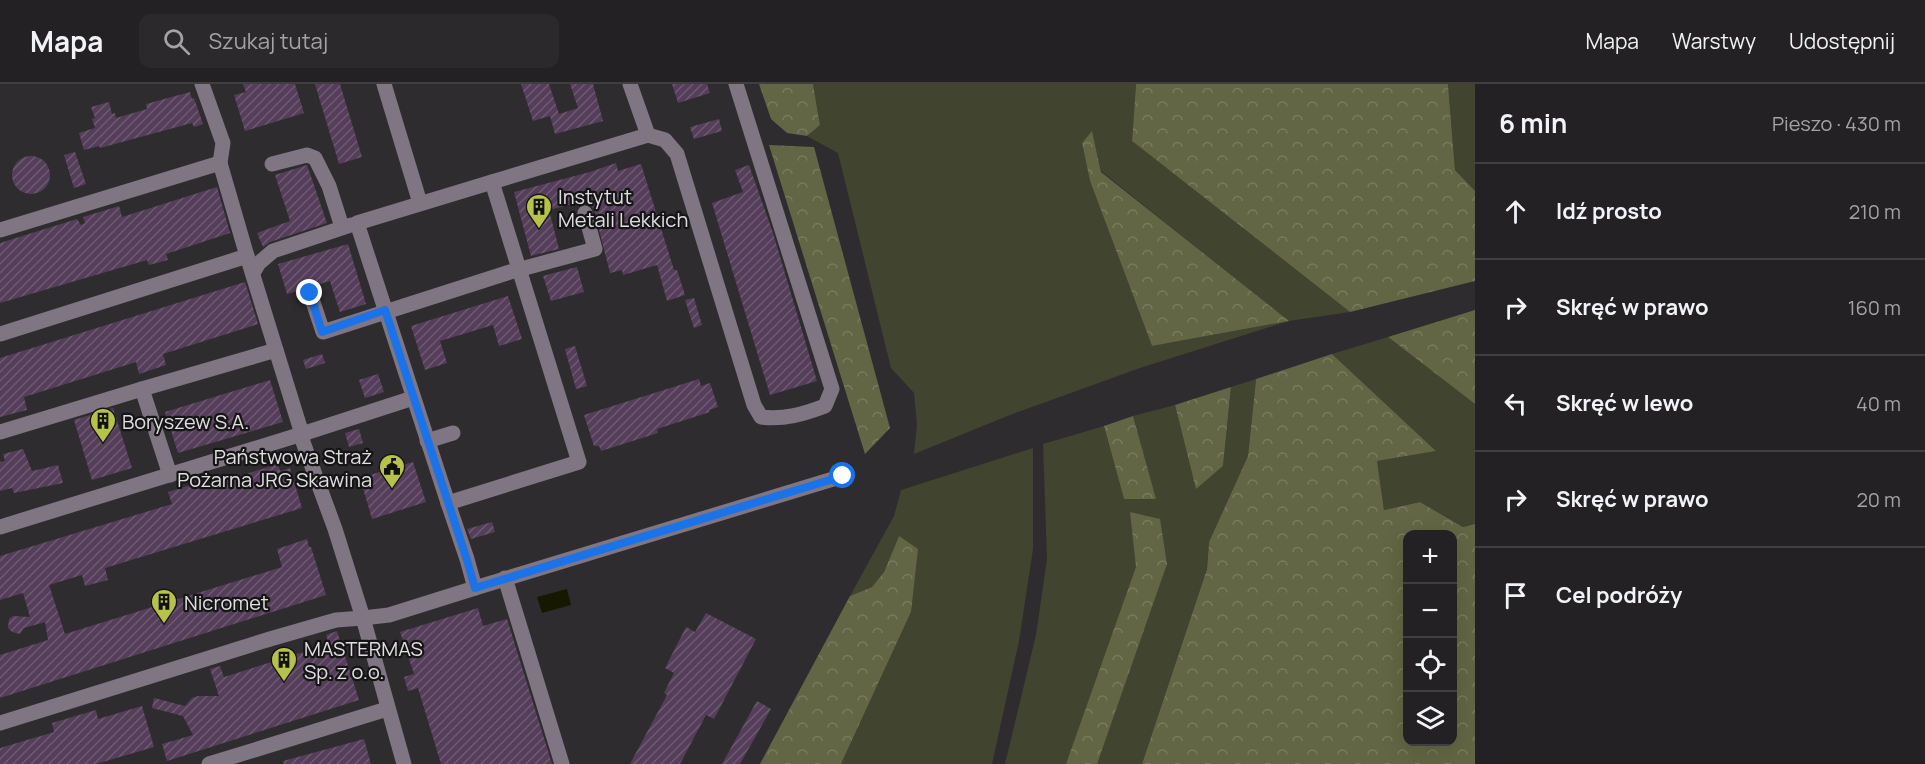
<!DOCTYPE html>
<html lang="pl">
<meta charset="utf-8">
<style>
:root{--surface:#232123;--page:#2b292b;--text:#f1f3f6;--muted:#a3a3a6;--line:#403e41}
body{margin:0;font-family:Manrope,sans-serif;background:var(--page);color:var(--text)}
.controls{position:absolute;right:18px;bottom:18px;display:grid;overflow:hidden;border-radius:12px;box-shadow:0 6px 24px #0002}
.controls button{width:54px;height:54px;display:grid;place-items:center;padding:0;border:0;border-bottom:2px solid var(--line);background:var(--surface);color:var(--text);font:30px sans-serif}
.stop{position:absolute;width:18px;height:18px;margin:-14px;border:4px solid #1a73e8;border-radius:50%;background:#fff}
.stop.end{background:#1a73e8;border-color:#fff;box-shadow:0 2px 6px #0008}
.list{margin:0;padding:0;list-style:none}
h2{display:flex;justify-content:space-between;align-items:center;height:78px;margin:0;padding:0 24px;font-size:26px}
h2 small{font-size:20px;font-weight:400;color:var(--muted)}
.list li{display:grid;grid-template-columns:39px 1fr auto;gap:18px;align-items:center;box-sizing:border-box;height:96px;padding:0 24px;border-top:2px solid var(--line)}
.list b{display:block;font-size:22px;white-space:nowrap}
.list em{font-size:20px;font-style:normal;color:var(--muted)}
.icon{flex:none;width:33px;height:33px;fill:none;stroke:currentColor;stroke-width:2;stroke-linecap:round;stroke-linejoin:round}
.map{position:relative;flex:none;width:1475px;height:680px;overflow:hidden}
header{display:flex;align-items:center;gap:36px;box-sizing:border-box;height:84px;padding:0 30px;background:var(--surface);border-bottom:2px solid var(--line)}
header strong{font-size:28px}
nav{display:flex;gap:33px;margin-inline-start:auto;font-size:21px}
.search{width:420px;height:54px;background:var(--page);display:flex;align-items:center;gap:15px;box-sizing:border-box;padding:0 21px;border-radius:12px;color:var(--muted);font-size:22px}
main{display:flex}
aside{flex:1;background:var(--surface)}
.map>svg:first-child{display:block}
.green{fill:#41442f;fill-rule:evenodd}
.forest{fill:url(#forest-crowns);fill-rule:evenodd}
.water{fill:#161900}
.building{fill:url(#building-hatch)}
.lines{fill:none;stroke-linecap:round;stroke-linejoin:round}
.minor{stroke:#807582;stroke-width:15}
.route{stroke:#1a73e8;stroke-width:8}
.labels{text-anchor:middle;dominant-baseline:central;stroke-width:4.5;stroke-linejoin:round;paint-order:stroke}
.poi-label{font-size:20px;fill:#e0dee0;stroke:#161516;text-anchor:start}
</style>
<header>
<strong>Mapa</strong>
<div class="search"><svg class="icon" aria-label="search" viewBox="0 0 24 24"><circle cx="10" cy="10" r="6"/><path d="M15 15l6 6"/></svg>Szukaj tutaj</div>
<nav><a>Mapa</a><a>Warstwy</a><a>Udostępnij</a></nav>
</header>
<main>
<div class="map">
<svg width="1475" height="680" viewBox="0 0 1475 680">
<defs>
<pattern id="forest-crowns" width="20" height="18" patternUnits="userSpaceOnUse" patternTransform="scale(1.5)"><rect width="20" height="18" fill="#626644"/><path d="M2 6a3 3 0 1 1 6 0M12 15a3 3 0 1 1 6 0" fill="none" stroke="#787b5f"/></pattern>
<pattern id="building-hatch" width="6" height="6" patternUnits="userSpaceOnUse" patternTransform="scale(1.5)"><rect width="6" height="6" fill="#553e59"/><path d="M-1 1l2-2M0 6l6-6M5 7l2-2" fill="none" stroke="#6d5971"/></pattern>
</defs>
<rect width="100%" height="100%" fill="#2f2c2f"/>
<g class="green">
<path d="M813 0H1136L1132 57 1350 228 1289 237 1140 284 1010 331 914 370 917 341 914 309 891 284 838 69 807 52 820 41ZM1092 48 1101 87 1288 237 1152 262 1090 97 1082 59Z"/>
<polygon points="1448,0 1475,0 1475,107 1455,86"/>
<polygon points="1388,253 1475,320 1475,440 1463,443 1420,418 1384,426 1377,377 1436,367 1332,270"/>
<polygon points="1256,295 1248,372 1209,458 1207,485 1142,680 1005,680 1036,551 1047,475 1043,360 1104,342 1124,415 1155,415 1133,332 1175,321 1196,404 1223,382 1231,303"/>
<polygon points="1033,364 1033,465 1019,557 992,680 841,680 911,528 899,452 884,488 872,503 850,512 894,432 901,406"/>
</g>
<g class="forest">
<polygon points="759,0 813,0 820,41 807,52 787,49 771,35"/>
<polygon points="1136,0 1448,0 1455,86 1475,107 1475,197 1350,228 1132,57"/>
<polygon points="1092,47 1101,88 1289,237 1152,262 1090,97 1082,59"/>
<polygon points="769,61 814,63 890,344 865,370"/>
<polygon points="1475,226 1475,320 1388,253"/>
<path d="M1332 270 1436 367 1377 377 1384 426 1420 418 1463 443 1475 440V680H1142L1207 485 1209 458 1248 372 1256 295ZM1408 450H1452V658H1408Z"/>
<polygon points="1231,303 1223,382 1196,405 1175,321"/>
<polygon points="1133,332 1156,415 1124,415 1104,342"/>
<polygon points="1130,428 1160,435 1167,480 1097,680 1066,680 1136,483"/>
<polygon points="899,452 918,465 911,528 841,680 760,680 850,512 872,503 884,488"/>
</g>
<polygon class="water" points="567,505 571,521 542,529 537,513"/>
<g class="building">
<polygon points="243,0 295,0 304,29 245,47 234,11 246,8"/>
<polygon points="315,0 340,0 362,73 339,80"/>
<polygon points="521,0 549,0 559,30 578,24 570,0 593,0 603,37 555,50 550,32 533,37"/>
<polygon points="672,0 707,0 710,9 678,19"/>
<polygon points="190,8 192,15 194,14 203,40 194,43 192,39 122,58 100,64 99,62 84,66 79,49 95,44 92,35 95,34 91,23 109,18 112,30 115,29 116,34 147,25 146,20"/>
<polygon points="719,35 722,47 694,55 690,43"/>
<polygon points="75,68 86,100 74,104 64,71"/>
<circle cx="31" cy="91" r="19"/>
<polygon points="616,79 618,87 641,80 674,186 677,186 685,211 667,217 657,181 623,191 622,186 610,189 594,126 588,116 549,126 559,165 531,172 514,108 590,88"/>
<polygon points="307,81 327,139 270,158 263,163 257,149 290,137 275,91"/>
<polygon points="749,81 773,149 817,297 770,311 712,119 743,108 735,86"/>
<polygon points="217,103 230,149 166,170 168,176 149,181 147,176 0,219 0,159 77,135 81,141 85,139 83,133 119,122 122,133"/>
<polygon points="348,160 366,220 340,228 330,197 316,201 308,200 301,206 287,210 278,180"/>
<polygon points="577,183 584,208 551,217 543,192"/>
<polygon points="245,198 258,240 163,270 166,281 139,290 136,278 24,313 27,326 0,333 0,274"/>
<polygon points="508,212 522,255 499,262 493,241 440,257 447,279 425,286 411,242"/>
<polygon points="694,214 702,241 694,244 685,216"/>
<polygon points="575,262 587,302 576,305 565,265"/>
<polygon points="322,270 325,279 306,285 303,276"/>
<polygon points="378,290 384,308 365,314 359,296"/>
<polygon points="699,295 701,302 710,299 718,323 709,326 710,328 657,345 658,349 601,367 599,362 594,362 584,331"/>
<polygon points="270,296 283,338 178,369 165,328"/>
<polygon points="113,324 132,384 92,396 74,336"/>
<polygon points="359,345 363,359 349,363 345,349"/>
<polygon points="23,365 32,387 58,381 63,399 14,409 12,404 0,407 0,378 5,377 3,370"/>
<polygon points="413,378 426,418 372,435 360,394"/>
<polygon points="278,380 280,387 290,384 302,424 105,484 108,496 85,502 82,491 49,501 65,550 282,483 277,465 307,455 309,463 311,463 326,511 0,614 0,571 48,556 45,538 24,544 20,550 12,548 8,544 9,535 13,532 30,533 23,509 0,516 0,472 172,420 168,408 197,399 199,405"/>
<polygon points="492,438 495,448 471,455 467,445"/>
<polygon points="478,524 483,542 507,535 552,680 441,680 418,604 408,607 404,593 414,590 400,548"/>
<polygon points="706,529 756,555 714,635 706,631 680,680 630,680 667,611 664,609 674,589 665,584 686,543 695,548"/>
<polygon points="337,547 359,616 167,677 162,660 193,651 183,632 152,624 154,614 185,622 192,614 198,612 219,612 210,585 220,582 224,593 329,560 326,551"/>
<polygon points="757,617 771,625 740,680 722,680"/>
<polygon points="142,622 154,663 96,680 0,680 0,664 54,648 52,639 96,626 98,635"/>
<polygon points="364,655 371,680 284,680 283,677"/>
</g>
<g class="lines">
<g class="minor">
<polyline points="202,0 223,59 220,79"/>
<polyline points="384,0 420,119"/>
<path d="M648 51 665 56 677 70 754 321 761 333C784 336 804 330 825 322L832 305 736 0"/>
<polyline points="272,80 307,71 315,74 329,102 342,143"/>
<polygon points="492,98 579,378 448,419 357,139"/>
<polyline points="492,98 648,51 630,0"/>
<polyline points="0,146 220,79 247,172"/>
<polyline points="253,189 259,179 273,167 351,141"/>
<polyline points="310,209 323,248 510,188 595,165 585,129"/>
<polyline points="0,250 247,172 276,266"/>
<polyline points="0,348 142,305"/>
<polyline points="427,357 453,349"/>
<polyline points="170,391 142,305 276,266 302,350 303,358 335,445 363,534 389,531 475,504 467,475 448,419"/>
<polyline points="0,443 302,350 413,314"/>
<polyline points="505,494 562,680"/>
<polyline points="475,504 843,392"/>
<polyline points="0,639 270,555 336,536 363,534 404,680"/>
<polyline points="209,680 387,625"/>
</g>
</g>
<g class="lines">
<polyline class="route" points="310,209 322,248 385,226 467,476 475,504 843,392"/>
</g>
<defs>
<symbol id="building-pin" viewBox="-11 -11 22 30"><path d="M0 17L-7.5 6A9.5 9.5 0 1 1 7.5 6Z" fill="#b6c249" stroke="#161516"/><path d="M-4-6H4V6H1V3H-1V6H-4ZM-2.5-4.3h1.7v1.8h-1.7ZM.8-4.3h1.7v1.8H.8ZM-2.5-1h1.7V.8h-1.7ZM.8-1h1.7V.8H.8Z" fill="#111"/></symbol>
<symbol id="civic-pin" viewBox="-11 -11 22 30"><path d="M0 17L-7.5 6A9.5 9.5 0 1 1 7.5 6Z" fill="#b6c249" stroke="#161516"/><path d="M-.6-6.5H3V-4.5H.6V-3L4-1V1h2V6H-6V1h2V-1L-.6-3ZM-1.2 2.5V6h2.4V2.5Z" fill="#111"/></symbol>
</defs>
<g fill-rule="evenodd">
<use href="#building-pin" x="524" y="108" width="30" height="40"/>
<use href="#building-pin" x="88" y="322" width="30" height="40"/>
<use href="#civic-pin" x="377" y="368" width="30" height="40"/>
<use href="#building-pin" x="149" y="503" width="30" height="40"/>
<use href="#building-pin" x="269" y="561" width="30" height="40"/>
</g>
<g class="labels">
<g class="poi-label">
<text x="558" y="112">Instytut<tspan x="558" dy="23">Metali Lekkich</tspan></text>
<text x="122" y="337">Boryszew S.A.</text>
<text x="372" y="372" text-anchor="end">Państwowa Straż<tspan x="372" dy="23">Pożarna JRG Skawina</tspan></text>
<text x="184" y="518">Nicromet</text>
<text x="304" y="564">MASTERMAS<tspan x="304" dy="23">Sp. z o.o.</tspan></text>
</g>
</g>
</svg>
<div class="controls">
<button>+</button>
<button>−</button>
<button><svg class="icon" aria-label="locate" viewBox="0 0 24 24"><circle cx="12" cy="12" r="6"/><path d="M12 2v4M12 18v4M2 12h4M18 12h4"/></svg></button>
<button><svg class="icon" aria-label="layers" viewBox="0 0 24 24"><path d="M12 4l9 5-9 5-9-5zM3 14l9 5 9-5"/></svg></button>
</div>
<div class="stop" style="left:843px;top:392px"></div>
<div class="stop end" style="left:310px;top:209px"></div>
</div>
<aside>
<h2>6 min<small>Pieszo · 430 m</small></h2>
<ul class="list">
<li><svg class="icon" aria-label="ahead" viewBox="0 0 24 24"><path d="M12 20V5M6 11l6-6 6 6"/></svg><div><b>Idź prosto</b></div><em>210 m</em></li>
<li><svg class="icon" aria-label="right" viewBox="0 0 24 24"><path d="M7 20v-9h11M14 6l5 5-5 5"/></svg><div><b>Skręć w prawo</b></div><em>160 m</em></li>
<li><svg class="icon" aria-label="left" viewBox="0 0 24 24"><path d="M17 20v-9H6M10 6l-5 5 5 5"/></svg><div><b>Skręć w lewo</b></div><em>40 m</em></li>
<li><svg class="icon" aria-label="right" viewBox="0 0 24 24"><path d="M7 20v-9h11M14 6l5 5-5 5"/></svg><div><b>Skręć w prawo</b></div><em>20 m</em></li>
<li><svg class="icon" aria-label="arrive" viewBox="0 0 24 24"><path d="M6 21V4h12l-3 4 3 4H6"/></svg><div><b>Cel podróży</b></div></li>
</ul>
</aside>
</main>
